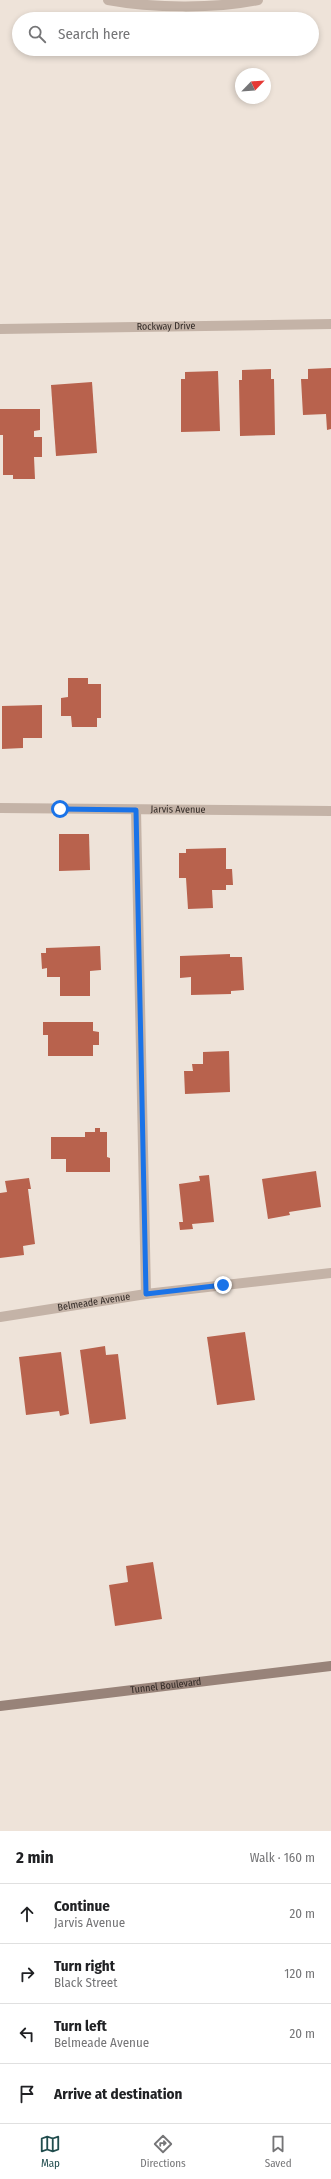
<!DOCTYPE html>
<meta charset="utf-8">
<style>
:root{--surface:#fff;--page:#f2f2f2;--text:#202124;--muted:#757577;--line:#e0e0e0;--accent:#214d4e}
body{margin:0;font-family:"Fira Sans Condensed",sans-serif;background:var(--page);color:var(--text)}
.compass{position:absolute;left:235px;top:68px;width:36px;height:36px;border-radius:50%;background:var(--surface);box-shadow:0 2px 6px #0003;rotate:65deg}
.stop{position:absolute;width:12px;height:12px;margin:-9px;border:3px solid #1a73e8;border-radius:50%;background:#fff}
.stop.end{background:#1a73e8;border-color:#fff;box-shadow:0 1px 4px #0008}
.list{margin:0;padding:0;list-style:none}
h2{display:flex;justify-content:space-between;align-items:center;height:52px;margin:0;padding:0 16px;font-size:17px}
h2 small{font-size:13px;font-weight:400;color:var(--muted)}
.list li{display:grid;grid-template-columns:26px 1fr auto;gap:12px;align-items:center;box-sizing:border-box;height:60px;padding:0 16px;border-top:1px solid var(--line)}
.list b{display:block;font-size:15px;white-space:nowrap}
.list p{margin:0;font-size:13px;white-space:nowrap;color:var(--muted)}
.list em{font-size:13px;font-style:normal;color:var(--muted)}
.icon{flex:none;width:22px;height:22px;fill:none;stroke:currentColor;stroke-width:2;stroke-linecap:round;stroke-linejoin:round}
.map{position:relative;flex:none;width:331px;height:1831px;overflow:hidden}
.search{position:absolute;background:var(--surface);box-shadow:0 2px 6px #0003;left:12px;right:12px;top:12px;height:44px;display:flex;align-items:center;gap:10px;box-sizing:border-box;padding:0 14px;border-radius:22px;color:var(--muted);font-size:15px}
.sheet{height:292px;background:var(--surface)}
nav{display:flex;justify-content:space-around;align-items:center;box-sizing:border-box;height:56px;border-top:1px solid var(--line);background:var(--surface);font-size:11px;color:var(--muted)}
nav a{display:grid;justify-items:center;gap:2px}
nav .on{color:var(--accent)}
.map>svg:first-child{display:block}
.building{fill:#b8624d}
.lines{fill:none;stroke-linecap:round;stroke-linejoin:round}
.street{stroke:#c4b3a7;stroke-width:10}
.secondary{stroke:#988379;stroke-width:10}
.route{stroke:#1a73e8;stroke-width:5}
.labels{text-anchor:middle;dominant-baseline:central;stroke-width:3.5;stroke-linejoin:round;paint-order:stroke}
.street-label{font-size:10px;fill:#322a26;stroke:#f6eee5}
</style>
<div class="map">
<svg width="331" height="1831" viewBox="0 0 331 1831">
<rect width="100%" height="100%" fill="#eee3d9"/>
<g class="building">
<polygon points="331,368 331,429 327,430 326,414 303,415 301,379 308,379 308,369"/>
<polygon points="271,369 271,379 274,379 275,435 240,436 239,380 242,380 242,370"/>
<polygon points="218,371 220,431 181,432 181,379 185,379 185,372"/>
<polygon points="92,382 97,453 56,456 51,385"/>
<polygon points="0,409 40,409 40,430 34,431 34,437 42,437 42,457 34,457 35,479 13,479 13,475 3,475 3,435 0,435"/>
<polygon points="68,678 88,678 88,684 101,684 101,718 97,718 97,727 72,727 71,716 61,716 61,698 68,697"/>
<polygon points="42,705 42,738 23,738 23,748 2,749 2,706"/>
<polygon points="59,834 89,834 90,870 59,871"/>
<polygon points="226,848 226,869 232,869 233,885 226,885 226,890 212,890 213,908 188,909 186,878 179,878 179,853 186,853 186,849"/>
<polygon points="100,946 101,970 90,971 90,996 60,996 60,977 47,977 47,968 42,969 41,953 46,953 46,948"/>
<polygon points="230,954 230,957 242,957 244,990 231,991 231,994 191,995 191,977 180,978 180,956"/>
<polygon points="43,1022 93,1022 93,1031 99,1032 99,1045 93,1045 93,1056 48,1056 48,1035 43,1035"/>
<polygon points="229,1051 230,1092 185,1094 184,1071 193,1071 192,1064 203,1064 203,1052"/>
<polygon points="95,1128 100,1128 100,1132 107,1132 107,1157 110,1158 110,1172 66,1172 66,1159 51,1159 51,1137 85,1137 85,1132 95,1132"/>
<polygon points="316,1171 321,1207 289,1212 290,1215 268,1219 262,1179"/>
<polygon points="209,1175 214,1222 192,1224 193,1229 180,1230 179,1222 183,1222 179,1184 200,1181 199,1176"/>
<polygon points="29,1178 31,1189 28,1189 35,1244 23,1246 24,1255 0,1258 0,1193 7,1192 5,1181"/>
<polygon points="245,1332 255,1400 217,1405 207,1337"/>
<polygon points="105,1346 106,1355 118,1354 126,1419 90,1424 80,1350"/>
<polygon points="61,1352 69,1414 60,1416 59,1411 26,1415 19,1357"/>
<polygon points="153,1562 162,1619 115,1626 109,1585 128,1582 126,1566"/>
</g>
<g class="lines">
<g class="street">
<path d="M108 0C151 8 215 9 258 0"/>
<path id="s1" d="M0 329 331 324"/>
<path id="s2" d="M0 808 331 811"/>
<polyline points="136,810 146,1294"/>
<path id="s3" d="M0 1317 146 1294 331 1273"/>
</g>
<path class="secondary" id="s4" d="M0 1706 331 1666"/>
</g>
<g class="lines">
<polyline class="route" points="60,809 136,810 146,1294 223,1285"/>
</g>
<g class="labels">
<g class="street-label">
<text stroke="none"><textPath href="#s1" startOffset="166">Rockway Drive</textPath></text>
<text stroke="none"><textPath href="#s2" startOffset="178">Jarvis Avenue</textPath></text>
<text stroke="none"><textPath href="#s3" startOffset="95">Belmeade Avenue</textPath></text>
<text stroke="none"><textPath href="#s4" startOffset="167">Tunnel Boulevard</textPath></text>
</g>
</g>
</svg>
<svg class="compass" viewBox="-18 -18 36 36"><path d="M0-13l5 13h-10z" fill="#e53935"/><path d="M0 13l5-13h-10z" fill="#757577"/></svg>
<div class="stop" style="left:60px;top:809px"></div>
<div class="stop end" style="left:223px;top:1285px"></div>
<div class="search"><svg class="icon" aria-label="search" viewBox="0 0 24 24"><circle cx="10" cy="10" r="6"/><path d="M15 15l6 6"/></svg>Search here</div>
</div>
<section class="sheet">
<h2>2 min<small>Walk · 160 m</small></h2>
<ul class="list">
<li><svg class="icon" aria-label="ahead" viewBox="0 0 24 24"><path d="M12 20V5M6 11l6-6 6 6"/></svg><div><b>Continue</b><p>Jarvis Avenue</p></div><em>20 m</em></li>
<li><svg class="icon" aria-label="right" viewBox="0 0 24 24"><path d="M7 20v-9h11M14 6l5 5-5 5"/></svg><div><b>Turn right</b><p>Black Street</p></div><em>120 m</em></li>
<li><svg class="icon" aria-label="left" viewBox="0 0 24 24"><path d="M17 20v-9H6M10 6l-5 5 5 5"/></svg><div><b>Turn left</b><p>Belmeade Avenue</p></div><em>20 m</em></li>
<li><svg class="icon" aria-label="arrive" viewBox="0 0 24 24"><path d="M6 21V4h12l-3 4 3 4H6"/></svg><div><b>Arrive at destination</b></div></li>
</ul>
</section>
<nav>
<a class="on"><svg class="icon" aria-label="map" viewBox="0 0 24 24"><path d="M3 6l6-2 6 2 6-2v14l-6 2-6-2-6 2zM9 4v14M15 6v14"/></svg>Map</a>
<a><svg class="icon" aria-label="directions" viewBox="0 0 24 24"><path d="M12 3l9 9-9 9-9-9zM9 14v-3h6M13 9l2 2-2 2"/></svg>Directions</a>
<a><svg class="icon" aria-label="saved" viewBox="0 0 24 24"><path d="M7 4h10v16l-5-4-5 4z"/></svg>Saved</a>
</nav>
